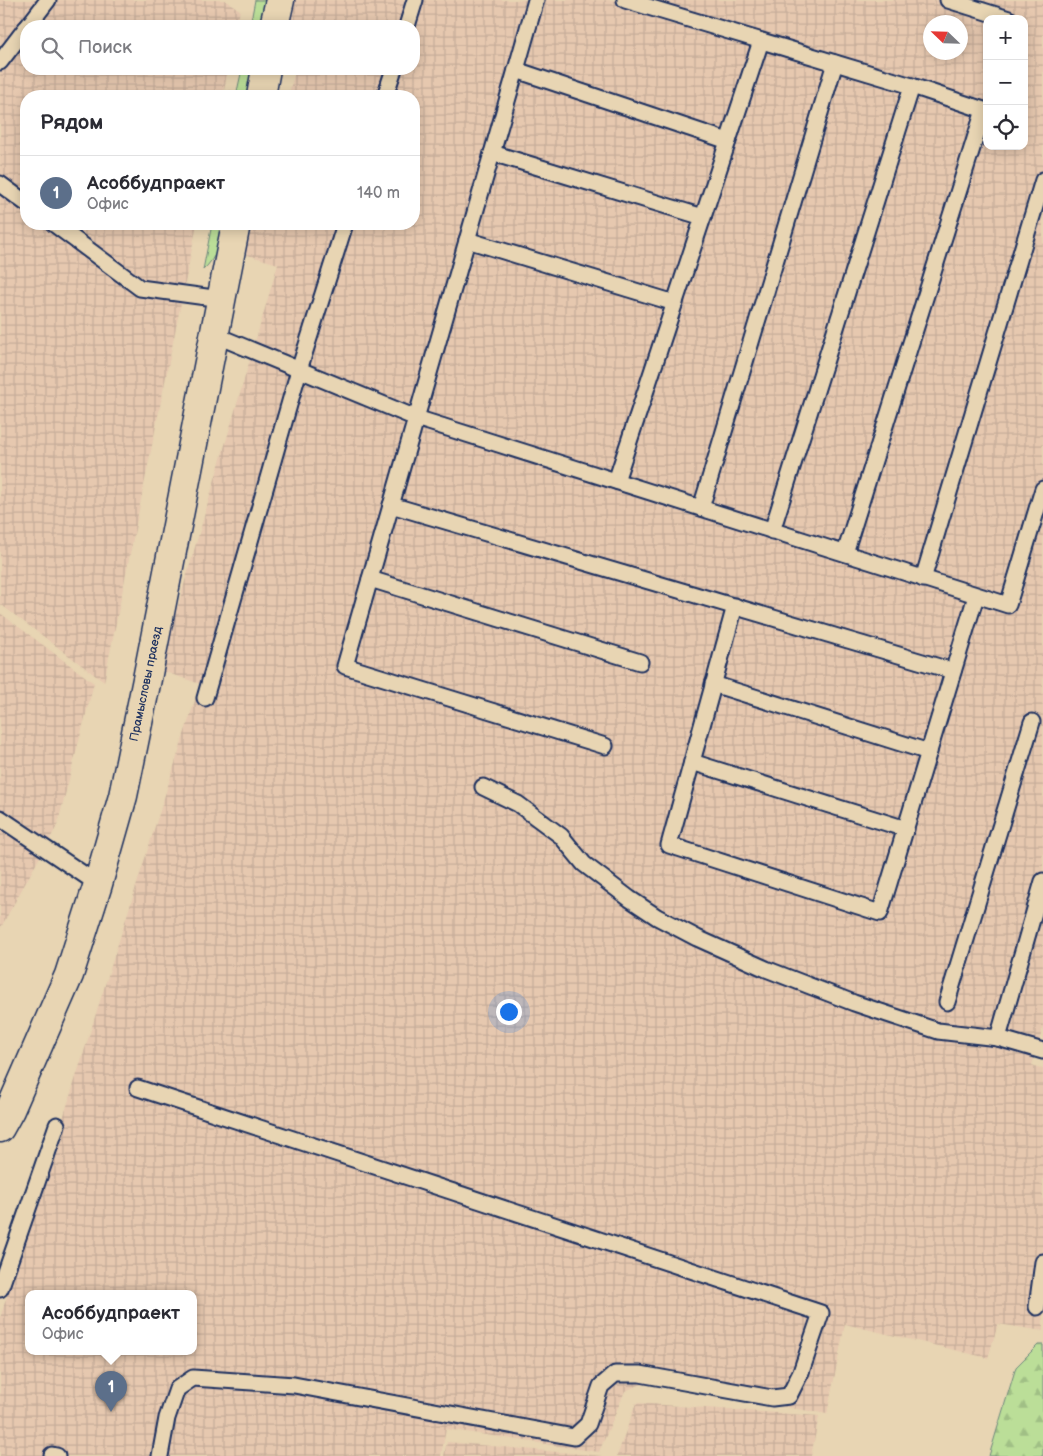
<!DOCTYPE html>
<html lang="ru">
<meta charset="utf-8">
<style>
:root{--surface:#fff;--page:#f7f7f7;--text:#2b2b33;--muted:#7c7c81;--line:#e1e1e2;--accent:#c8321e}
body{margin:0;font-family:"Balsamiq Sans",sans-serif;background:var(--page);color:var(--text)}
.controls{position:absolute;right:15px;top:15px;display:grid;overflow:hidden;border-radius:10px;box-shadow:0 2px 12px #0003}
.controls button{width:45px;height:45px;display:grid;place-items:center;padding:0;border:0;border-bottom:1px solid var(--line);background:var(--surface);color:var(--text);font:25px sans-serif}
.compass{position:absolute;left:923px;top:15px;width:45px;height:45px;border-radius:50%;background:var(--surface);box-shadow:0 2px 12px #0003;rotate:293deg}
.you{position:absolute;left:508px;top:1011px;width:18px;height:18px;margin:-12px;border:4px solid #fff;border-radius:50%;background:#1a73e8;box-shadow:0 0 0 8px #1a73e833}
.badge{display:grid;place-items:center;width:32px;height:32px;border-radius:50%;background:var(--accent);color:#fff;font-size:16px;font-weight:700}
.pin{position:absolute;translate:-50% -41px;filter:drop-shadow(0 1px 2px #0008)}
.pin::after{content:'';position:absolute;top:26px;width:18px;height:15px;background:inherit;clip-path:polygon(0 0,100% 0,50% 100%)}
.popup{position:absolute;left:25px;top:1290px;width:172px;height:65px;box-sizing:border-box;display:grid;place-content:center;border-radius:10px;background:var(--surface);filter:drop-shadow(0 1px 4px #0005);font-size:16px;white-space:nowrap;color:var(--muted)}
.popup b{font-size:19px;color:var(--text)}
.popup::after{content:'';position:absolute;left:50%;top:100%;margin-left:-10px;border:10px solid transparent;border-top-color:var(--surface)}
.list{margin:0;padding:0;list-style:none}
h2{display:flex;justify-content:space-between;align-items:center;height:65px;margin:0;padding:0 20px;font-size:21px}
h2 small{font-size:16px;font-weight:400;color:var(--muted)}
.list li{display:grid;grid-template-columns:32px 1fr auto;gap:15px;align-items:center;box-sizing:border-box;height:75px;padding:0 20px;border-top:1px solid var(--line)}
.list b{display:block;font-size:19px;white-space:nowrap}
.list p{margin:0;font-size:16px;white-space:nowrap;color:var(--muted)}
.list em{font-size:16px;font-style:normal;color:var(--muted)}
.icon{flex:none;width:28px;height:28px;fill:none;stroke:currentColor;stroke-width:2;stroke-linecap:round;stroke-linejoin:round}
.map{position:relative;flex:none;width:1043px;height:1456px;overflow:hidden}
.search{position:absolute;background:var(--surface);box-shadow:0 2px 12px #0003;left:20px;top:20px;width:400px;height:55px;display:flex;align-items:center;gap:12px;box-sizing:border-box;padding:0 18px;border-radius:20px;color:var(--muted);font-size:19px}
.panel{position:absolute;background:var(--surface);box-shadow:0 2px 12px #0003;left:20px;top:90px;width:400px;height:140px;border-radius:20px}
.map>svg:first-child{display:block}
.industrial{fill:url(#industrial-grid);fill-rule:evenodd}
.grass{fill:#bbde98;stroke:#6b867b}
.forest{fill:url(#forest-firs);stroke:#6b867b}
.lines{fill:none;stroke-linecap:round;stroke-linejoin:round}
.lane-casing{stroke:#1b2f5e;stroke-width:19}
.street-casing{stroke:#1b2f5e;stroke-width:31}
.path{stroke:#1b2f5e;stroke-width:3;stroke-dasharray:5 4;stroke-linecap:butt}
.lane{stroke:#e8d5b3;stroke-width:15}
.street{stroke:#e8d5b3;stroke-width:28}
.labels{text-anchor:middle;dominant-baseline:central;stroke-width:4.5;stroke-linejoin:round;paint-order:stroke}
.street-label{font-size:12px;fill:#1b2f5e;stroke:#e8d5b3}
</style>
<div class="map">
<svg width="1043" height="1456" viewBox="0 0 1043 1456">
<defs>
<pattern id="industrial-grid" width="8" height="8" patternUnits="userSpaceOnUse" patternTransform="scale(1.25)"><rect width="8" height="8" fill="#e6c8af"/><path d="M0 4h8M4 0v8" fill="none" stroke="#c5ac99"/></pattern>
<pattern id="forest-firs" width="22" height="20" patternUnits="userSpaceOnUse" patternTransform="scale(1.25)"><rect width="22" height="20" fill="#bbde98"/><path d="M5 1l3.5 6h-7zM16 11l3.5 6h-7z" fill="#a0bf85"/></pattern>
</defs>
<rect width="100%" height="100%" fill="#e8d5b3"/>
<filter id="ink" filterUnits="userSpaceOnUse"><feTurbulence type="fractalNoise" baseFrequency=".02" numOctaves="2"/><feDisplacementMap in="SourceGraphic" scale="10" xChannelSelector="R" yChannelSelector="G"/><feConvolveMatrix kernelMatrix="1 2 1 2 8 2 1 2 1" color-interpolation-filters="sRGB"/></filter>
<g filter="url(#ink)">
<g class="industrial">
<polygon points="0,0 225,0 240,10 237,26 26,26 26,69 228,69 223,96 26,96 26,224 197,224 104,682 0,604"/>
<path d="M294 0H1043V1028L1032 1065 1043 1069V1331L998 1324 988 1358 845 1324 827 1414 644 1383 625 1391 599 1452 446 1429 441 1456H0V1318L200 684 159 670 278 264 244 254 253 224H414V96H288L296 69H414V26H294L289 25ZM987 19H1024V146H987ZM930 22H960V52H930ZM28 1293H194V1351H28Z"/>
<polygon points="0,613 94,683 57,826 0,929"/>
<polygon points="636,1403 819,1416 811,1456 617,1456"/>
<polygon points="447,1442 603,1456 444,1456"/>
</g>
<g class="grass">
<polygon points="255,0 269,0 264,26 250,26"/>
<polygon points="242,69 256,69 250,96 236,96"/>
<path d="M212 224H225C221 242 217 257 203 270Z"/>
</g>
<polygon class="forest" points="1038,1345 1043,1345 1043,1456 989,1456 1016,1367"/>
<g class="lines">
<defs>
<g id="lane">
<polyline points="536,0 345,666 605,746"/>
<polyline points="625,0 912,86 984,110 845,553"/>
<polyline points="948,0 1009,19"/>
<polyline points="28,26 48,0"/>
<polyline points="407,26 415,0"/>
<polyline points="0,62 26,28"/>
<polyline points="516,70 728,141"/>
<polyline points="385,96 394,69"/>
<polyline points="492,153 703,217"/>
<polyline points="0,184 26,203"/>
<polyline points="54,224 140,288 221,299"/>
<polyline points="467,240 675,303"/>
<polyline points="215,335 416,418 1008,605 1043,489"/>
<polyline points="616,481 761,41"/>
<polyline points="391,505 953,671"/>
<polyline points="701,508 835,63"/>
<polyline points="772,531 912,86"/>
<polyline points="370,579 640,662"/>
<polyline points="923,579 1043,180"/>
<polyline points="735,606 669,845 880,913 976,596"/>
<polyline points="713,684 929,752"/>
<polyline points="205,698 299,370 345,224"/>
<polyline points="692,762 906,829"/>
<polyline points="483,787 518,804 561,836 584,864 630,899 657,917 697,938 766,969 854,1003 938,1031 998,1038 1043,1051"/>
<polyline points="0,818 98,884"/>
<polyline points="947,1002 1032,722"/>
<polyline points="998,1038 1043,881"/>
<polyline points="138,1088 821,1313 801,1372 789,1396 772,1398 640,1374 615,1374 601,1386 588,1424 574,1437 294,1385 193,1378 177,1389 167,1418 160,1456"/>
<polyline points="0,1289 57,1125"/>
<polyline points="1037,1307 1043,1262"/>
<polyline points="52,1455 57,1456"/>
</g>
<g id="street">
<polyline points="274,26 280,0"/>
<polyline points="261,96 266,69"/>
<polyline points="0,1128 10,1110 69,975 98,884 123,796 147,679 236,224"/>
</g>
</defs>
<use href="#lane" class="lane-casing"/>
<use href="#street" class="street-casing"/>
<polyline class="path" points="230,96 232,89"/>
<use href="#lane" class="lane"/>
<use href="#street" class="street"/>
</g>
</g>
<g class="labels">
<g class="street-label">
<text transform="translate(146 684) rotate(-78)">Прамысловы праезд</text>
</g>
</g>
</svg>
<div class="controls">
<button>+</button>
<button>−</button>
<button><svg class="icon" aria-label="locate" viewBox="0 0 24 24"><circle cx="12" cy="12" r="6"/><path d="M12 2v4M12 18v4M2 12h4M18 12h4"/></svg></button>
</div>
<svg class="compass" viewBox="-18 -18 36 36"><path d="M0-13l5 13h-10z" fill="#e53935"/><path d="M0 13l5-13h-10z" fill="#7c7c81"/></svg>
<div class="you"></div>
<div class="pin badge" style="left:111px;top:1412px;background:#5c6f8a">1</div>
<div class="popup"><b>Асоббудпраект</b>Офис</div>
<div class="search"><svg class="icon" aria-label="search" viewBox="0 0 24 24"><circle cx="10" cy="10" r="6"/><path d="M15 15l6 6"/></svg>Поиск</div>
<section class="panel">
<h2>Рядом<small></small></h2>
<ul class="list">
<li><span class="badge" style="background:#5c6f8a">1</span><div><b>Асоббудпраект</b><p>Офис</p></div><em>140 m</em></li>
</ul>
</section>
</div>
